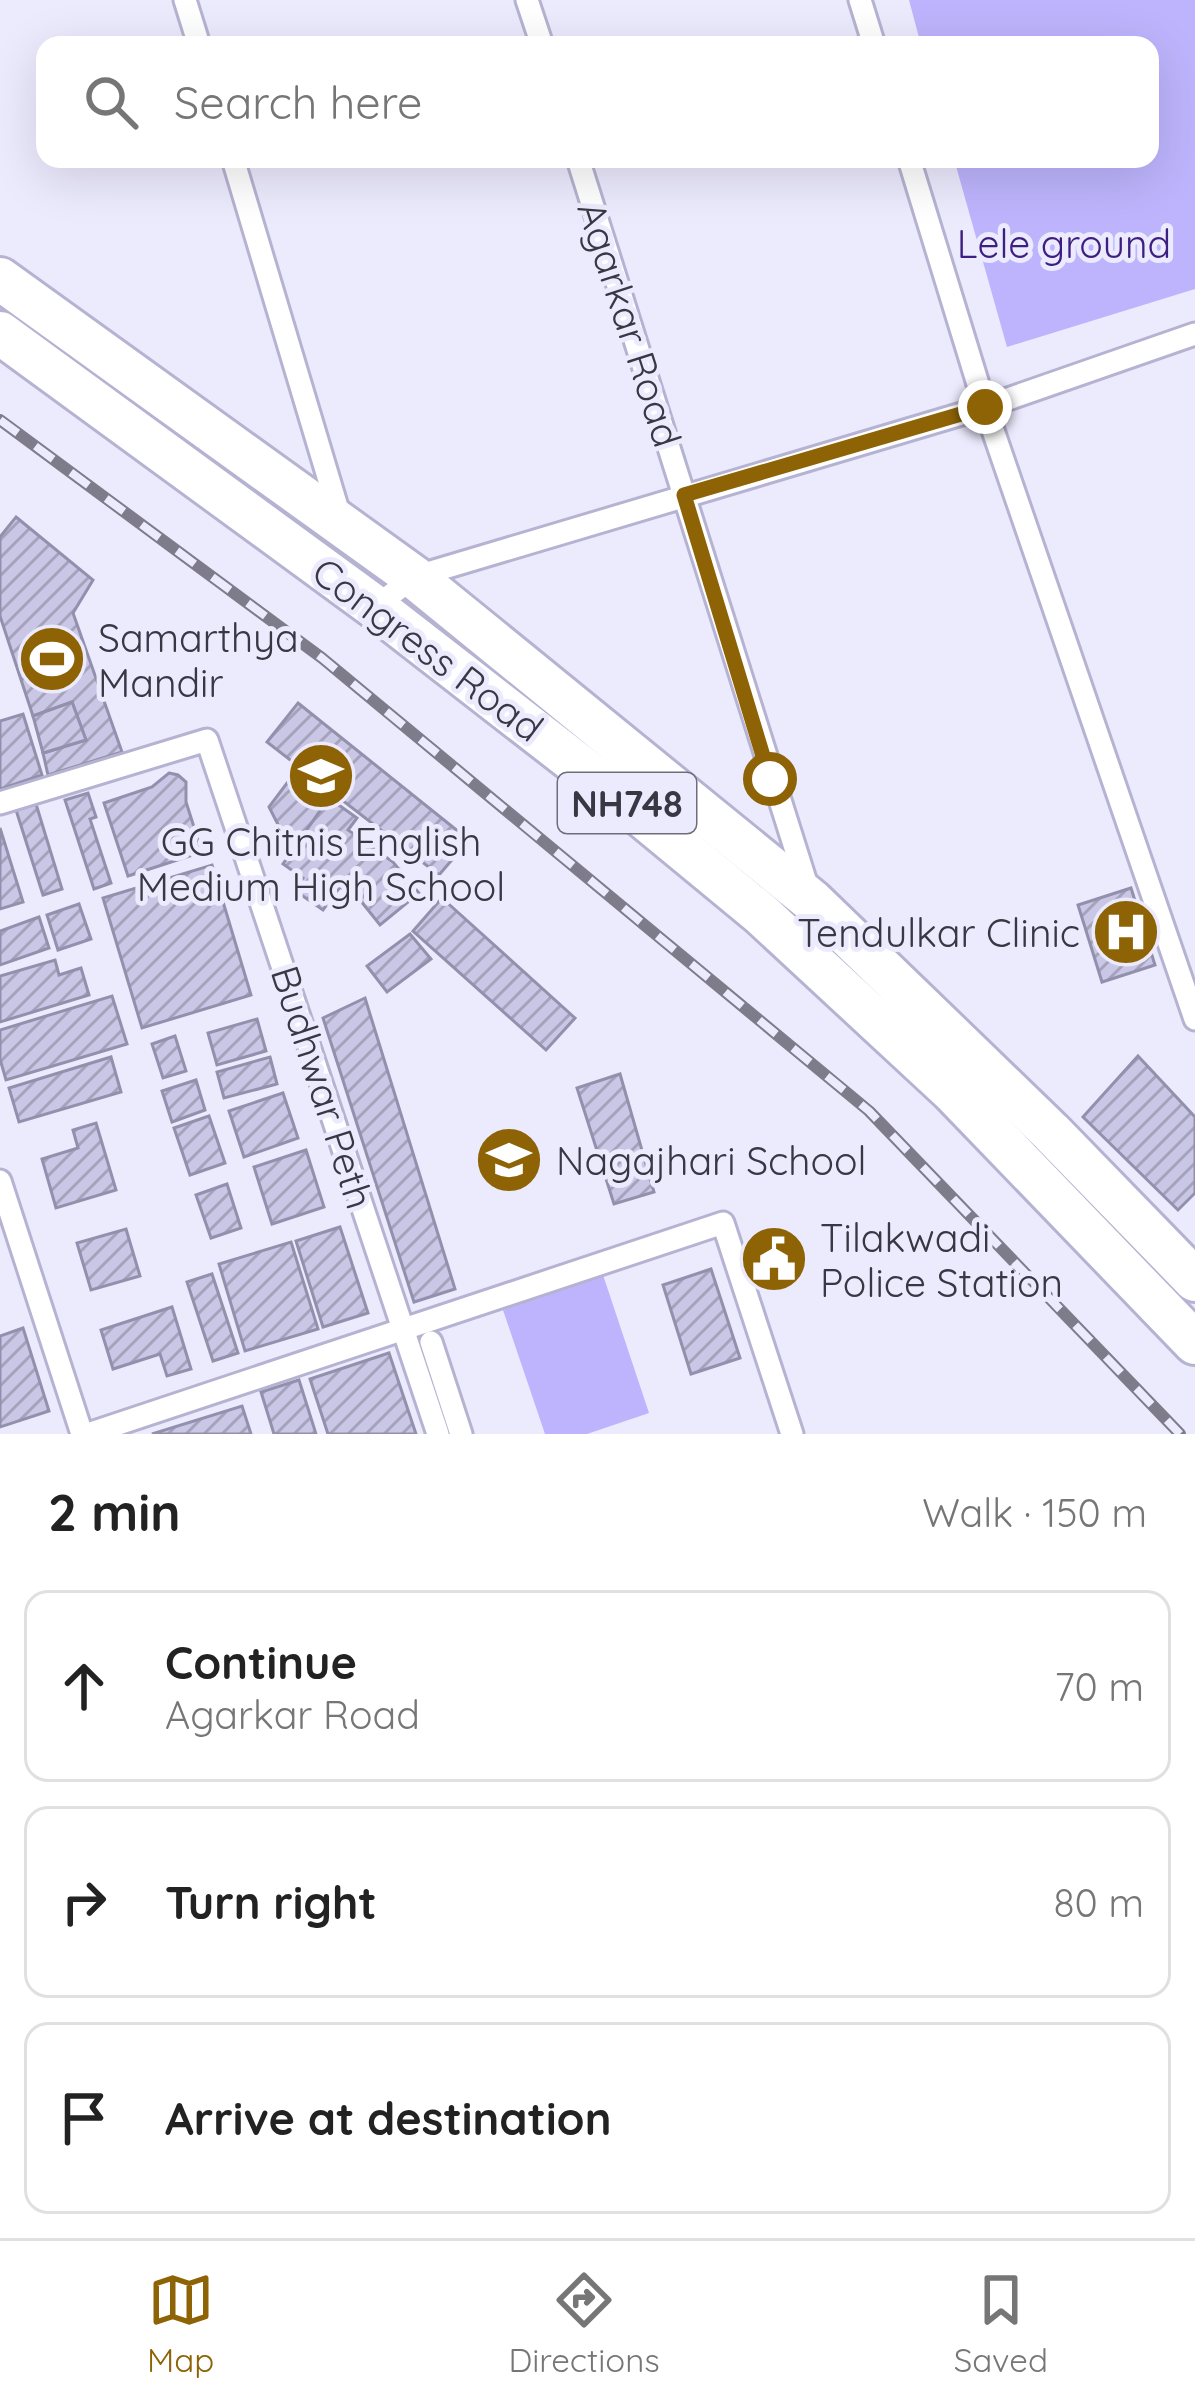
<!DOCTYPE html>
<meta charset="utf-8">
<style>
:root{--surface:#fff;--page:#f6f6f6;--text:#222;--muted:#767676;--line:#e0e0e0;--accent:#8d6306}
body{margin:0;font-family:Quicksand,sans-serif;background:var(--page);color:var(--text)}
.stop{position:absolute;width:36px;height:36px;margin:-27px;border:9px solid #8d6306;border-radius:50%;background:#fff}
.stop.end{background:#8d6306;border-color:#fff;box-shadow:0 3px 12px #0008}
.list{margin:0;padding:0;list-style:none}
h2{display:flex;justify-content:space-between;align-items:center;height:156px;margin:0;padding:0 48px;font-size:51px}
h2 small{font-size:39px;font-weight:400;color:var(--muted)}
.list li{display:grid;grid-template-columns:78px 1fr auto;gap:36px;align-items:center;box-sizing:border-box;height:192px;margin:0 24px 24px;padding:0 24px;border:3px solid var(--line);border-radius:24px}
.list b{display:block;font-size:45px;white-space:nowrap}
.list p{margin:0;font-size:39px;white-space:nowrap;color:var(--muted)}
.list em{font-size:39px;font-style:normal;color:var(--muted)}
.icon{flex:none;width:66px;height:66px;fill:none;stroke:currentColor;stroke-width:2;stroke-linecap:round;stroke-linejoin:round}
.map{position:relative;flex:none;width:1195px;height:1434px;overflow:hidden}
.search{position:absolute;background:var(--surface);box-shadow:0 12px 48px #0002;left:36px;right:36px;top:36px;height:132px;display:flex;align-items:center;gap:30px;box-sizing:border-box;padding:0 42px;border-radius:24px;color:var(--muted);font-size:45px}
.sheet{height:804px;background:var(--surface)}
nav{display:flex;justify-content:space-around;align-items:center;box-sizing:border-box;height:168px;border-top:3px solid var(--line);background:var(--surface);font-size:33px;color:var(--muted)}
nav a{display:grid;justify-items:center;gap:6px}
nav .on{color:var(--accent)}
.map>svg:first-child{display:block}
.park{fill:#bdb4fd}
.building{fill:url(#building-hatch);stroke:#9390ad;stroke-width:3}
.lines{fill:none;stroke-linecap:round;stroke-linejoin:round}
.street-casing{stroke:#b6b3d2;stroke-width:27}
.highway-casing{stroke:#b6b3d2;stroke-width:48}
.street{stroke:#fff;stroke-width:21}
.highway{stroke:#fff;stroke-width:42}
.rail-casing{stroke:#7e7c8b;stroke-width:12}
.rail{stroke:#eceafd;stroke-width:8;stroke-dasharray:22;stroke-linecap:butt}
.route{stroke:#8d6306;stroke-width:15}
.labels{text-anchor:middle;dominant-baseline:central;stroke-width:10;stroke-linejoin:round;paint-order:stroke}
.shield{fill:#eceafd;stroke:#6e6d7b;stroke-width:3}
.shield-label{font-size:36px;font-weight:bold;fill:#383743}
.park-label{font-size:39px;fill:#3c1f80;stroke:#eceafd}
.street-label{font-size:39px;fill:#383743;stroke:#eceafd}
.poi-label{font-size:39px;fill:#383743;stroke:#eceafd;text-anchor:start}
</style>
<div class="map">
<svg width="1195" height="1434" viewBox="0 0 1195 1434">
<defs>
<pattern id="building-hatch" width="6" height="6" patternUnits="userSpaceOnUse" patternTransform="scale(3)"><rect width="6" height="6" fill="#cac7e6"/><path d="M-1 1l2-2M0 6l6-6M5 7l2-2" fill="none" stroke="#a5a2bc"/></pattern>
</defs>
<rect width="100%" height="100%" fill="#eceafd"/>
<g class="park">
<polygon points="909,0 1195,0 1195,289 1007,347 954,159 1150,159 1150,45 921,45"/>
<polygon points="603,1275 649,1413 587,1434 545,1434 503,1310"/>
</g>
<g class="building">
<polygon points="16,517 93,580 73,613 122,752 48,775 43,753 86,740 72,702 33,716 0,616 0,537"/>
<polygon points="72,702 86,740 43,753 33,716"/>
<polygon points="298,703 469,840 439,875 267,742"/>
<polygon points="23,714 42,775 0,789 0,721"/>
<polygon points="169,773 178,775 186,782 186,802 202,852 128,876 104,803 152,787"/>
<polygon points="287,783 322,808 292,852 269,807"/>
<polygon points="88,793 96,817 90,819 111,883 94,889 65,800"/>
<polygon points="329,798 357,818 348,830 393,862 419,893 380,925 360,900 340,887 323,910 294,890 303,878 283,864"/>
<polygon points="36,804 62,889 43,895 16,810"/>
<polygon points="0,828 23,902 0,909"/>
<polygon points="212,865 251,995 142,1028 103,898"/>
<polygon points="1131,888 1155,965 1102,982 1078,905"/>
<polygon points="442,898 575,1018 546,1050 413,931"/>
<polygon points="79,904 91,939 58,950 47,915"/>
<polygon points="39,917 49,948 0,965 0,931"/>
<polygon points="410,934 431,959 387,992 367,966"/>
<polygon points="55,960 59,975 81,968 89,995 0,1022 0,976"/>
<polygon points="112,996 127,1044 6,1080 0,1059 0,1030"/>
<polygon points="365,998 455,1289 414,1302 323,1018"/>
<polygon points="257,1019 266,1051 217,1065 208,1033"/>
<polygon points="175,1036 186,1071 163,1078 152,1044"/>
<polygon points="1138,1056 1195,1117 1195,1193 1178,1210 1083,1117"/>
<polygon points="111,1057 121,1092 19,1122 9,1088"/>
<polygon points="270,1057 277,1084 224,1098 217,1072"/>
<polygon points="620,1074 654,1192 614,1204 577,1088"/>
<polygon points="196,1080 205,1110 172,1122 162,1091"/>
<polygon points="283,1093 298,1138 244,1157 229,1111"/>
<polygon points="209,1116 225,1163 190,1175 174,1128"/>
<polygon points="96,1123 116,1190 56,1208 42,1159 78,1148 73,1130"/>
<polygon points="306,1150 324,1207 272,1224 254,1167"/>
<polygon points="227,1184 241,1228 211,1238 196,1195"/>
<polygon points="340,1227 368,1313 323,1327 296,1241"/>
<polygon points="126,1229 140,1276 91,1290 77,1243"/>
<polygon points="291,1242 318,1329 245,1351 219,1264"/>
<polygon points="711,1269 740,1358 691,1374 663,1285"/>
<polygon points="212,1274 238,1353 213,1361 187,1282"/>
<polygon points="172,1307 191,1369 167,1376 160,1354 113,1369 101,1330"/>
<polygon points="23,1328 49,1411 0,1427 0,1336"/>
<polygon points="389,1353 416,1434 328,1434 310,1379"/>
<polygon points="299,1380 316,1434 274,1434 261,1392"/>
<polygon points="242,1406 251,1434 152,1434"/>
</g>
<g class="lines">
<defs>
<g id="street">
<polyline points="185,0 199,45"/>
<polyline points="527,0 542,45"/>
<polyline points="860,0 874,45"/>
<polyline points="233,159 340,517"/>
<polyline points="578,159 808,889"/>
<polyline points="909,159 985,407 1195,1019"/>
<polyline points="375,607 414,577 985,407 1195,334"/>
<polyline points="0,803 207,740 438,1434"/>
<polyline points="0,1181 82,1434"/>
<polyline points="431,1342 461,1434"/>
<polyline points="88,1434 723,1223 792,1434"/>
</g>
<g id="highway">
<polyline points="0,279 414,577 812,901 1051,1132 1195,1280"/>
<polyline points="0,333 375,607 612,791 761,914 952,1091 1195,1343"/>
</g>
</defs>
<use href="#street" class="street-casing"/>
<use href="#highway" class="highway-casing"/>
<use href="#street" class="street"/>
<use href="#highway" class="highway"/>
<defs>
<polyline id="rail" points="0,420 322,658 869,1111 1180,1434"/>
</defs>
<use href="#rail" class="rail-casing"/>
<use href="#rail" class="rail"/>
</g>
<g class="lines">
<polyline class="route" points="770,779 684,495 985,407"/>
</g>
<defs>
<symbol id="stadium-disc" viewBox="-11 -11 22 22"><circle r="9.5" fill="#8d6306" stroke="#eceafd"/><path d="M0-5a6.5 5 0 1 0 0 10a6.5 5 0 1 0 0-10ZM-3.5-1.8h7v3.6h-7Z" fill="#fff"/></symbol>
<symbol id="school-disc" viewBox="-11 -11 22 22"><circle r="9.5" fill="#8d6306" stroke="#eceafd"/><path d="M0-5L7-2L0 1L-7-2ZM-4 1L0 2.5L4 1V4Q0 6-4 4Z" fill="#fff"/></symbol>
<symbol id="hospital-disc" viewBox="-11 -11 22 22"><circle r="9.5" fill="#8d6306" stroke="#eceafd"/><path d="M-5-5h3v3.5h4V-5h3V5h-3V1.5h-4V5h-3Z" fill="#fff"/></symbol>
<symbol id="civic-disc" viewBox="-11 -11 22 22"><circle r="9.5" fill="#8d6306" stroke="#eceafd"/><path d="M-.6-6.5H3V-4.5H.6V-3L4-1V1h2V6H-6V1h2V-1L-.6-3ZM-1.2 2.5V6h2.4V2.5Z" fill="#fff"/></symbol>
</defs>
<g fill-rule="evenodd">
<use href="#stadium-disc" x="14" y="621" width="76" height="76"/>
<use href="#school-disc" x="283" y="738" width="76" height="76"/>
<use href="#hospital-disc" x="1088" y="894" width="76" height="76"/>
<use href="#school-disc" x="471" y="1122" width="76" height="76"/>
<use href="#civic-disc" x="736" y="1221" width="76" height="76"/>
</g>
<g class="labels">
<rect class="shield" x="558" y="773" width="138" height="60" rx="9"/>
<g class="shield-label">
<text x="627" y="803">NH748</text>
</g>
<g class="park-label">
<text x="1064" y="243">Lele ground</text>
</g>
<g class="street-label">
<text transform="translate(630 324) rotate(72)">Agarkar Road</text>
<text transform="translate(428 649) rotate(37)">Congress Road</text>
<text transform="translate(323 1087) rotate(72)">Budhwar Peth</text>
</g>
<g class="poi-label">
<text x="98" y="637">Samarthya<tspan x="98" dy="45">Mandir</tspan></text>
<text x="321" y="841" text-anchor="middle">GG Chitnis English<tspan x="321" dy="45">Medium High School</tspan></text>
<text x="1080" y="932" text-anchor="end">Tendulkar Clinic</text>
<text x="556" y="1160">Nagajhari School</text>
<text x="820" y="1237">Tilakwadi<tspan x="820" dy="45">Police Station</tspan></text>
</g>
</g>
</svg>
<div class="stop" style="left:770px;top:779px"></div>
<div class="stop end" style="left:985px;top:407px"></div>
<div class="search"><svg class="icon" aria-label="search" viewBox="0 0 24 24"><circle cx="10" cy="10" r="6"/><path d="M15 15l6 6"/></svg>Search here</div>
</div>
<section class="sheet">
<h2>2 min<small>Walk · 150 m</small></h2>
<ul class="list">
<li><svg class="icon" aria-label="ahead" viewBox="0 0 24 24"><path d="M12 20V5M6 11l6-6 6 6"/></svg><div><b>Continue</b><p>Agarkar Road</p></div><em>70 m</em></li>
<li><svg class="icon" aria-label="right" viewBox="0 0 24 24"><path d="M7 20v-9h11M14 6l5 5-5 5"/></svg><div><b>Turn right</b></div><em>80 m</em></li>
<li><svg class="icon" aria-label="arrive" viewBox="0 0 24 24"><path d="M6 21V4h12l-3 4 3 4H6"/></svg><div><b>Arrive at destination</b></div></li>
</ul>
</section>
<nav>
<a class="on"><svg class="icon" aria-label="map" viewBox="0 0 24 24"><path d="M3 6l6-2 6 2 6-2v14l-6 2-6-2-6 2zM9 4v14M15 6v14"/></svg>Map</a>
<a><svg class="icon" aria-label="directions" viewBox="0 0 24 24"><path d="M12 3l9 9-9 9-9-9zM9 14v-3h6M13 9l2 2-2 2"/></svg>Directions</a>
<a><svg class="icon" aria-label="saved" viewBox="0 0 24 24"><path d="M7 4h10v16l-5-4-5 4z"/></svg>Saved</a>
</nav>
